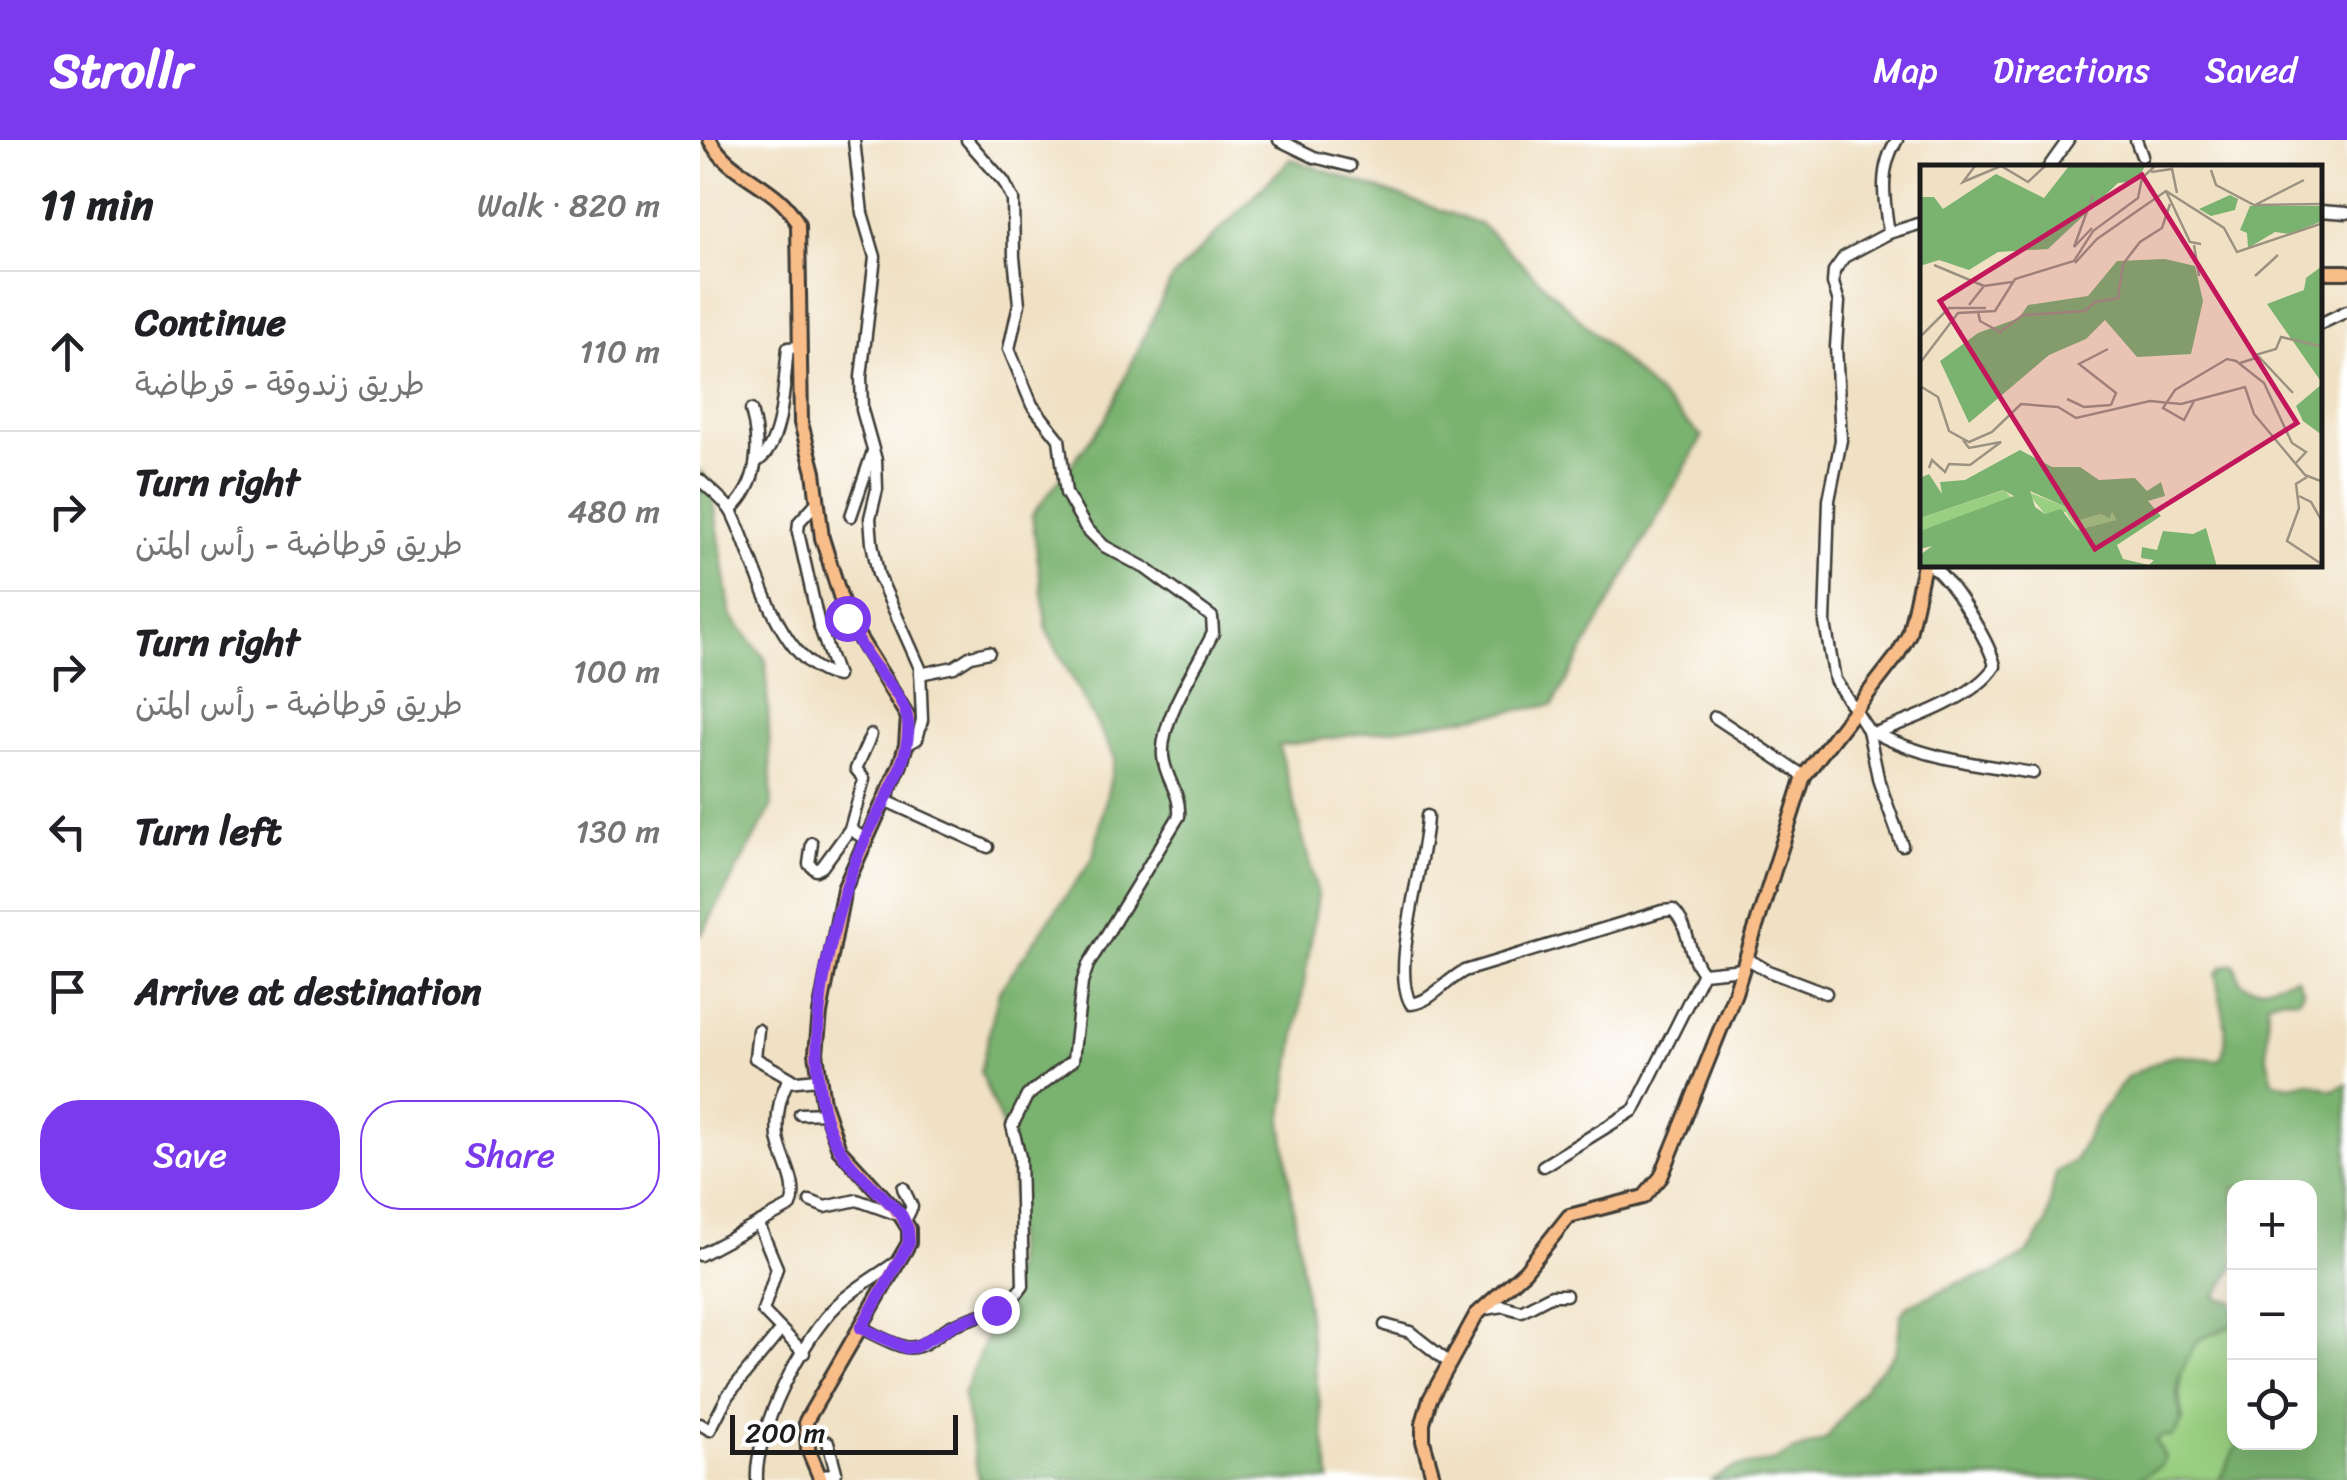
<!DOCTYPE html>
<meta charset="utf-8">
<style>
:root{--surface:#fff;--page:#f6f6f6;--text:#202124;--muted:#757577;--line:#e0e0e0;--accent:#7c3aed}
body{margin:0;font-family:Sriracha,"Playpen Sans Arabic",sans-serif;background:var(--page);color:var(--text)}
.controls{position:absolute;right:30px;bottom:30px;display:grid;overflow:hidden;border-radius:20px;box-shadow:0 10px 40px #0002}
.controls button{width:90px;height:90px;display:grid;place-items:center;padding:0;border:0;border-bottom:2px solid var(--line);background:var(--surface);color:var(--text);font:50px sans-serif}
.scale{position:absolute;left:30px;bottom:25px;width:228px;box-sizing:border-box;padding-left:10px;border:5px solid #1c1c1c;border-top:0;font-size:28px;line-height:35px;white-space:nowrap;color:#1c1c1c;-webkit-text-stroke:8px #fff;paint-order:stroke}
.stop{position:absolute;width:30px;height:30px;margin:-22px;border:8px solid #7c3aed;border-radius:50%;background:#fff}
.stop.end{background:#7c3aed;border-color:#fff;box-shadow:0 2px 10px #0008}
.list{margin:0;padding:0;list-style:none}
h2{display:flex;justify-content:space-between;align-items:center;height:130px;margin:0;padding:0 40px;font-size:42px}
h2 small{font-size:32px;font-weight:400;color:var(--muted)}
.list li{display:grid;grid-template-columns:65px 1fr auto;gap:30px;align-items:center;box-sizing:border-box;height:160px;padding:0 40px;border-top:2px solid var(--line)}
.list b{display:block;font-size:38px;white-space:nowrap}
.list p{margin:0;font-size:32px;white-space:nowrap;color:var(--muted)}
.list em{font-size:32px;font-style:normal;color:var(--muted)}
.actions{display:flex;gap:20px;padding:30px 40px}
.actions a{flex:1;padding:22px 0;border:2px solid var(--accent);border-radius:40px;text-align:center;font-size:35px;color:var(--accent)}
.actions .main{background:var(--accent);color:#fff}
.icon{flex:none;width:55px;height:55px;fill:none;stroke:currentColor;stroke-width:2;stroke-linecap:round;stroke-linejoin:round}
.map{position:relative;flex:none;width:1647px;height:1340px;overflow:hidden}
header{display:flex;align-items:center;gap:60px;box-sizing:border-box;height:140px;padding:0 50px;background:var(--accent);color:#fff}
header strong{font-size:48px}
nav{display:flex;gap:55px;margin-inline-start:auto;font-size:35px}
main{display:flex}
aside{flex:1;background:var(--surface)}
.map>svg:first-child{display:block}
.green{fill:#99cf81;stroke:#5a764e;stroke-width:2.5}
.forest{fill:#7ab26f;stroke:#4b6746;stroke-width:2.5}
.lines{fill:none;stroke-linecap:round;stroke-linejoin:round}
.minor-casing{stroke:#3c3a35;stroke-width:15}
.major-casing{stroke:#3c3a35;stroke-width:18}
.minor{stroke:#fff;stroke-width:10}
.major{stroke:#f8bd89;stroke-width:12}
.route{stroke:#7c3aed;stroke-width:12}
.inset-road{fill:none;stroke:#9b9281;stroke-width:2.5}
.view{fill:#c2185b;fill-opacity:0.15;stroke:#c2185b;stroke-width:5}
.inset-edge{fill:none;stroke:#1c1c1c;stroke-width:5}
</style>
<header>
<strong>Strollr</strong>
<nav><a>Map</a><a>Directions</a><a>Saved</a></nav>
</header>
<main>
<aside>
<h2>11 min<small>Walk · 820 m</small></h2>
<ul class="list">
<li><svg class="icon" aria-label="ahead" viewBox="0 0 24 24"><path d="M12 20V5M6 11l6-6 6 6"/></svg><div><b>Continue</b><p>طريق زندوقة - قرطاضة</p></div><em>110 m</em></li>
<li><svg class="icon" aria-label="right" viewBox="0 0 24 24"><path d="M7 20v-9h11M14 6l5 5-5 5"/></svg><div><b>Turn right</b><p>طريق قرطاضة - رأس المتن</p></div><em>480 m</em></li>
<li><svg class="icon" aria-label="right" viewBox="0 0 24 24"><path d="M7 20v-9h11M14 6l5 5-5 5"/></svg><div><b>Turn right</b><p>طريق قرطاضة - رأس المتن</p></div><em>100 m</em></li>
<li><svg class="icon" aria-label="left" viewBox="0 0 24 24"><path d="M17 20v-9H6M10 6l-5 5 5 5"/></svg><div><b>Turn left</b></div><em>130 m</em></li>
<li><svg class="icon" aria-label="arrive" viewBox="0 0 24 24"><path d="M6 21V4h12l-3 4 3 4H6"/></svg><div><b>Arrive at destination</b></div></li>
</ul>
<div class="actions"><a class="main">Save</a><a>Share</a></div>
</aside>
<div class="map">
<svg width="1647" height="1340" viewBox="0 0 1647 1340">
<rect width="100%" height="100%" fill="#fff"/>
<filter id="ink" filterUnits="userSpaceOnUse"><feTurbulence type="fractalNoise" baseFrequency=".01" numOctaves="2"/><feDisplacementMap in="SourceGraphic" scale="20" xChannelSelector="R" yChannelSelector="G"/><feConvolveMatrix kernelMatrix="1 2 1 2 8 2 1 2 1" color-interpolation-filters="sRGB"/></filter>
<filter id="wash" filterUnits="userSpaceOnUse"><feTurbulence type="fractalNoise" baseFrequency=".0048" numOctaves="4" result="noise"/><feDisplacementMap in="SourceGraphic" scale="40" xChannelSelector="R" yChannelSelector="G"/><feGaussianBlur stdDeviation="2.25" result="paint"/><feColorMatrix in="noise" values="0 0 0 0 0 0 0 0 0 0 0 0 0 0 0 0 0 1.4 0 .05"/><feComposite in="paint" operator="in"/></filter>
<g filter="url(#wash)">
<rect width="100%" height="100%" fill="#f0e1c4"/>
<path class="green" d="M1534 1184V1302L1539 1303 1519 1340H1430L1462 1325 1465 1317 1455 1301 1483 1280C1477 1255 1477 1221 1497 1202 1507 1192 1523 1192 1534 1184Z"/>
<g class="forest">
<polygon points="591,19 781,84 1002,297 853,565 579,606 618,755 582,982 630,1340 279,1340 263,1255 314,1128 314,1014 280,932 299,851 393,718 415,618 347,491 332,375 405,280 472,138"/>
<polygon points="0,331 11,343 31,476 66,520 72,666 0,797"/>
<path d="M1534 824C1537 829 1537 835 1540 840 1552 858 1582 839 1597 837L1603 851 1598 859 1579 858 1568 862 1567 917 1573 941 1590 946 1608 942 1632 950 1647 944V1340H1519L1539 1303 1610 1302V1048H1534V1127L1516 1157 1534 1162V1184C1523 1192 1508 1192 1498 1201 1490 1208 1476 1243 1477 1254 1479 1273 1488 1282 1471 1297L1462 1296 1456 1301 1465 1318 1462 1325 1440 1338 1010 1340 1036 1327 1075 1321 1093 1311 1126 1299 1169 1241 1196 1212 1201 1174 1207 1166 1258 1143 1293 1133 1328 1113 1346 1084 1356 1032 1375 1020 1397 977 1428 936 1472 915 1520 920C1534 891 1518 862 1516 833L1523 826Z"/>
</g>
</g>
<g filter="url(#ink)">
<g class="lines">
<defs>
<g id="minor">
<polyline points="154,0 162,73 175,117 161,237 162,270 176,320 177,349 170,378 172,403 178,434 220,528 222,580 217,599 206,605"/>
<polyline points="579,0 614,17 650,26"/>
<polyline points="1436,0 1442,16"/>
<polyline points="1348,28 1368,0"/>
<polyline points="1620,71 1647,73"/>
<path d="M1222 83 1189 93 1144 117 1134 131 1133 143 1139 162 1136 207 1141 300 1129 360 1125 483 1135 540 1168 590 1175 593C1210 580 1275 558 1295 526 1289 501 1251 439 1230 425"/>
<path d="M1189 93C1184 61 1178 28 1197 0"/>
<polyline points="1620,184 1647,171"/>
<path d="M56 322C84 307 84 238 88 208L99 207"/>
<path d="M0 340C10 350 26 361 32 373 56 420 77 525 137 536L119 485 98 392 99 382 118 361"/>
<path d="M31 370C59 344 61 306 51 270"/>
<polyline points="151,376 173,311"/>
<polyline points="220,534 254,527 271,516 289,512"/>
<polyline points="1015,577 1104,636"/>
<polyline points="1168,590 1179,642 1202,705"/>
<path d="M1175 593C1226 619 1277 624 1333 633"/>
<polyline points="184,660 288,707"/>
<path d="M727 676C726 722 689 828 711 864 731 862 745 841 764 831L962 771 973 770C990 786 987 815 1003 833"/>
<polyline points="150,689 164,639 156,629 171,595"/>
<polyline points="112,703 109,724 116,730 122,727 150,689 165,699"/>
<polyline points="1046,818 1068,831 1126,853"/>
<polyline points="58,890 55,918 92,939"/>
<polyline points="100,974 126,973"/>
<polyline points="843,1026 934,970 1003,833 1043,829"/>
<polyline points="203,1048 212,1067 205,1081"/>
<polyline points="110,1061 125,1067 157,1060 199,1075"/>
<polyline points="59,1085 77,1128 63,1171 104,1213"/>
<path d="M0 1115 91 1066C100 1044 81 1019 78 997 76 978 79 959 87 942L118 939"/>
<polyline points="785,1169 803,1166 821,1171 852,1155 866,1155"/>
<polyline points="685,1185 710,1192 748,1222"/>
<path d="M161 1188C175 1194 191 1204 205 1207 225 1211 239 1190 255 1184 281 1174 306 1171 323 1146L320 1017 312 986 327 956 373 920 382 843 388 825 479 676C481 652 465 639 463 616 460 579 497 527 513 493L512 477 445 428 404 406 386 388 366 353 359 299 332 265 309 209 319 164 314 117 313 60 304 42 267 0"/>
<polyline points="0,1284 10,1290 28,1255 81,1190"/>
<polyline points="120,1338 136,1332 128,1302"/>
<path d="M57 1340C54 1293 103 1197 138 1164 155 1148 176 1136 195 1123"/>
</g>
<g id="major">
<path d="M10 0C30 38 81 45 98 85L101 283 114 332 122 398 147 478 208 577 206 605 200 625 144 749 120 873 116 913 123 963 139 1009 201 1076 209 1089V1103L106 1281 108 1309 121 1340"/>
<polyline points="1620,132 1647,132"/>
<polyline points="734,1340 723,1301 723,1283 730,1259 776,1175 825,1131 869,1076 944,1057 961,1037 1035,853 1104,636 1197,516 1209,494 1224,425"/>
</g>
</defs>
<use href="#minor" class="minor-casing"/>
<use href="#major" class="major-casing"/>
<use href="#minor" class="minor"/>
<use href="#major" class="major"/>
</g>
</g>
<g class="lines" filter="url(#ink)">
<path class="route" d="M147 478C154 492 160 506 169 518 182 538 206 558 208 583 211 621 182 664 166 697 131 771 92 934 139 1008 155 1034 182 1053 202 1076L208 1089 209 1103 161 1188 206 1208 215 1207 257 1183 296 1170"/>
</g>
<g transform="translate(1220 25)">
<rect width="402" height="402" fill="#f0e1c4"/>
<path d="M84 325 93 334 0 366V353ZM106 326 146 342 160 355 181 349 190 354 192 347 196 355 157 365 146 347 125 349Z" fill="#99cf81"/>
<path d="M149 1H225L217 16 198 18 128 84 78 87 49 105 19 95 0 101V32H14L23 44 76 9 124 33ZM310 30 318 34 315 45 291 51 279 44ZM330 41H402V56L371 69 355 67 328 83 327 68 320 65ZM245 94 275 101 283 136 271 189 217 192 185 155 166 174 129 190 49 258 20 196 58 168 99 153 108 140 168 131 197 96ZM402 101V218L347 139 384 125 386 113ZM402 219V270L383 256 376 241ZM100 285 132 302H160L179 315 215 313 227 326 241 317 245 331 228 336 241 351 197 380 203 394 229 400 234 395 221 393 222 382 237 385 243 366 273 369 286 363 297 402H0V390L12 381 0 384V366L94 331 83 325 0 353V313L9 309 22 329 20 317 45 315ZM110 326 146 342 160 355 181 349 190 354 192 347 196 355 157 365 141 344 125 349 115 342Z" fill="#7ab26f" fill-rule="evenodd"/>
<path class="inset-road" d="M55 1 43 17 81 1 108 17 125 1M291 5 296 20 334 40 403 39M231 7 252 4 257 28M246 26 270 77 281 79M335 40 384 15M172 63 154 82 173 30M274 80 279 111M155 98 177 74 246 26 304 63 317 87 403 58M14 100 64 121M335 111 358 90M49 140 64 121 92 117M58 147 60 156 80 167 103 150 165 146 175 137 198 133 203 99 220 77 242 63 250 39M0 172 29 143H66M188 184 159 199 196 228 191 240M332 191 356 184 361 172 400 181M0 198 38 148 75 146 95 114 154 96 173 66 218 33 222 13 235 1M320 198 339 192 373 228M0 221 18 232 29 266 49 277 72 267 101 239 138 242 156 253 230 236 261 239 325 222 334 249 385 310 403 317M147 234 164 242 191 240M274 236 264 255 243 243 255 225 307 194 316 196 344 218 372 278 386 287 375 299M9 303 12 295 25 307 29 299 50 300 81 277 49 283 43 275M387 312 376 319 379 343 367 376 403 400M379 331 391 337 403 358"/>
<path class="view" d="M222 10 377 258 175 384 20 136Z"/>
<rect width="402" height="402" class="inset-edge"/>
</g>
</svg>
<div class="controls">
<button>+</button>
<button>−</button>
<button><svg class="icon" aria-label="locate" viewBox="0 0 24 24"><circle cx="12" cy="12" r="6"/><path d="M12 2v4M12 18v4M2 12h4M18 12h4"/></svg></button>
</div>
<div class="scale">200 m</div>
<div class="stop" style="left:147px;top:478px"></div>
<div class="stop end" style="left:296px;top:1170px"></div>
</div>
</main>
